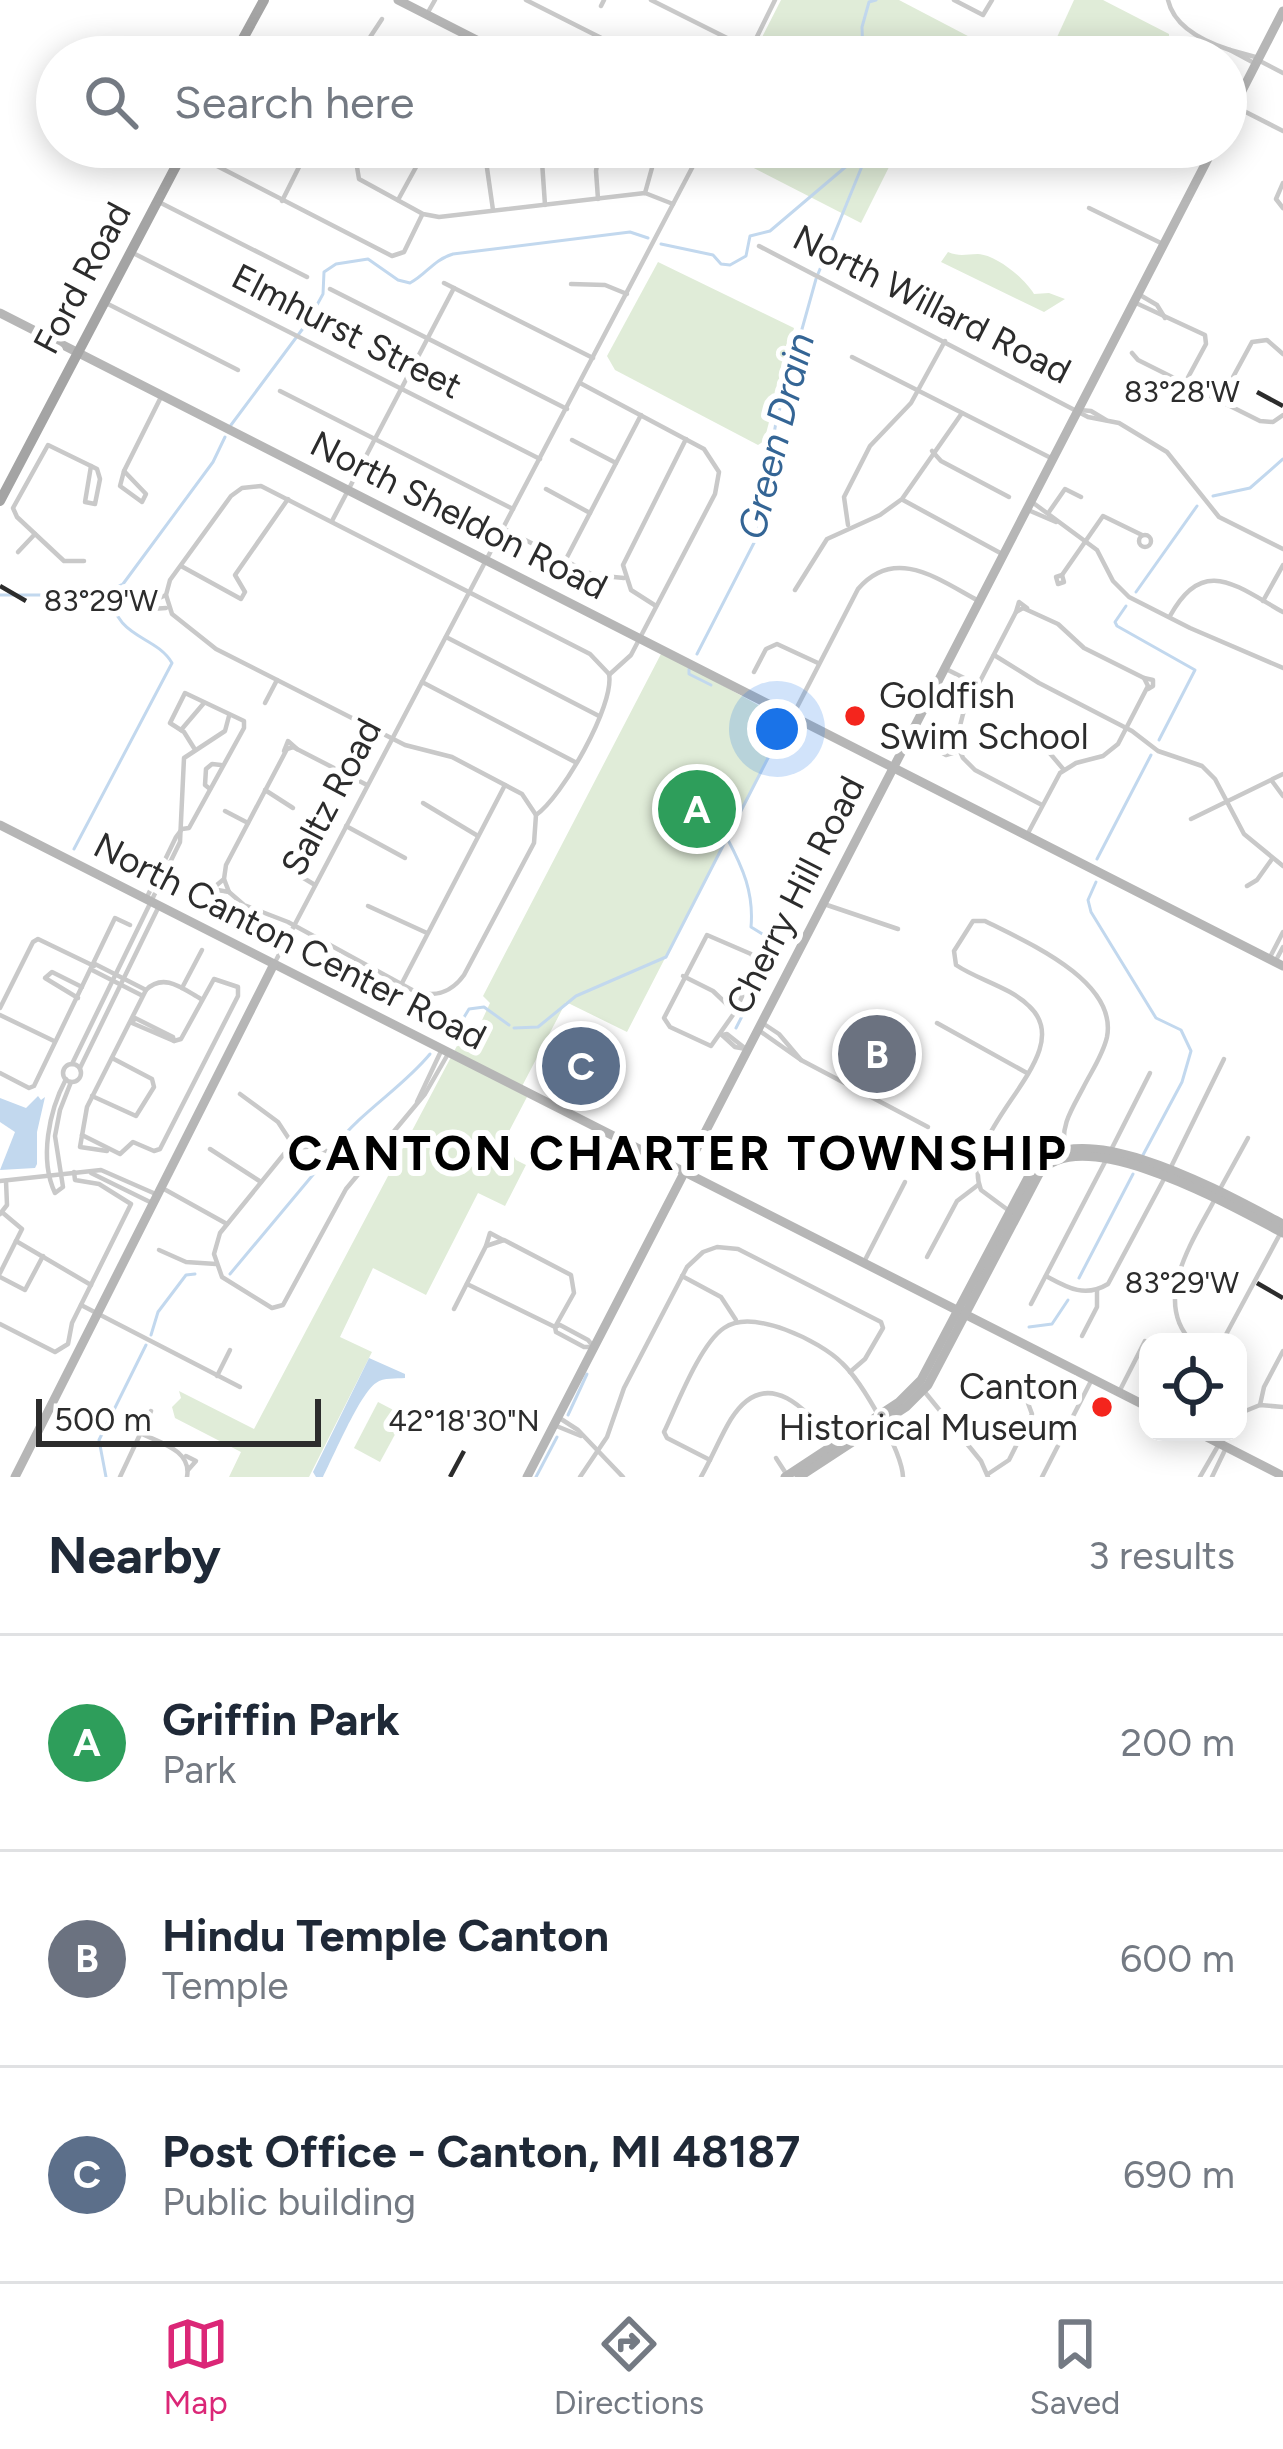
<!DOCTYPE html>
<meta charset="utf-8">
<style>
:root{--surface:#fff;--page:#f6f6f7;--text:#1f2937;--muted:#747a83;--line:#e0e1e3;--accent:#db2777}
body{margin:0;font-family:Figtree,sans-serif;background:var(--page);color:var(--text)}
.controls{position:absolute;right:36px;bottom:36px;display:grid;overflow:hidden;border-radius:24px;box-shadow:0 6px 30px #0003}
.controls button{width:108px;height:108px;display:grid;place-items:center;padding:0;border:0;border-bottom:3px solid var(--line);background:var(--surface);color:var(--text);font:60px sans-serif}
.scale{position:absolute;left:36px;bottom:30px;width:285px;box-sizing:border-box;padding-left:12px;border:6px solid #2c2c2c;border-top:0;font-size:33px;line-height:42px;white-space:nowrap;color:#2c2c2c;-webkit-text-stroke:9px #fff;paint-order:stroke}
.you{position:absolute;left:777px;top:729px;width:42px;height:42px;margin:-30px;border:9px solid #fff;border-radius:50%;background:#1a73e8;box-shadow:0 0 0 18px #1a73e833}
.badge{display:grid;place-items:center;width:78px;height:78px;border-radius:50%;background:var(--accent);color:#fff;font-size:39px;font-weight:700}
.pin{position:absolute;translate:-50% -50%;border:6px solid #fff;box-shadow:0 3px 12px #0006}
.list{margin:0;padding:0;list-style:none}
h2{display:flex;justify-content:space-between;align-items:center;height:156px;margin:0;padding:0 48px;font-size:51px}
h2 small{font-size:39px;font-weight:400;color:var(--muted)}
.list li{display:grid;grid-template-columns:78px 1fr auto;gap:36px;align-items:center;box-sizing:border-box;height:216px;padding:0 48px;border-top:3px solid var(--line)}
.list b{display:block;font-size:45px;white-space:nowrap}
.list p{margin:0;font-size:39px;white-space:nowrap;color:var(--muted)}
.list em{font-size:39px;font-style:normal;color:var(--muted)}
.icon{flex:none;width:66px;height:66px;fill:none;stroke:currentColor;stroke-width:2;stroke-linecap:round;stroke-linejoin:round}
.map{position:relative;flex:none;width:1283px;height:1477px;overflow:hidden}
.search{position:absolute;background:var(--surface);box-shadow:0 6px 30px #0003;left:36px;right:36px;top:36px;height:132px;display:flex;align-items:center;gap:30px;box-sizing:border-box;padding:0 42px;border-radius:66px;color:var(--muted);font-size:45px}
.sheet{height:804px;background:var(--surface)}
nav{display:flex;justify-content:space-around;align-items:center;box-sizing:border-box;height:168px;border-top:3px solid var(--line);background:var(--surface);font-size:33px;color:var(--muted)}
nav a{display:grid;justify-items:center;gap:6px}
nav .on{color:var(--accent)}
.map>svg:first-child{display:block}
.green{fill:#e0ecd8}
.water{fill:#c2d8ee}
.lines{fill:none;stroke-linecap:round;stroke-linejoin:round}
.stream{stroke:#c2d8ee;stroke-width:3}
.street{stroke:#c9c9c9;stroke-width:4.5}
.secondary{stroke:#b6b6b6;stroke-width:9}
.primary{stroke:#a4a4a4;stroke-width:10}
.ticks{fill:none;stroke:#2c2c2c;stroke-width:4.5}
.poi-dot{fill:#f4251d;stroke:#fff;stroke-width:4.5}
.labels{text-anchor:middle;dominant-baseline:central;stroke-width:12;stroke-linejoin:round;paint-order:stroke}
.street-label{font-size:36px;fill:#2c2c2c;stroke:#fff}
.poi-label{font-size:36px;fill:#2c2c2c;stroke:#fff;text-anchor:start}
.water-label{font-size:39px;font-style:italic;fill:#346595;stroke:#fff}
.district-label{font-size:48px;font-weight:bold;letter-spacing:3px;fill:#000;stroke:#fff}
.ticks-label{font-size:30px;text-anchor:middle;fill:#2c2c2c;stroke:#fff;stroke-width:12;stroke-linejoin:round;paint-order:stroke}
</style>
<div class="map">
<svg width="1283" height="1477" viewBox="0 0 1283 1477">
<rect width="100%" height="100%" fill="#fff"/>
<g class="green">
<polygon points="781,0 899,0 1008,57 752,57"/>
<polygon points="1074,0 1103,0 1169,34 1169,57 1048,57"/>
<polygon points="713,147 899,147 861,223"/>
<path d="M948 252C960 257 966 254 978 254 997 255 1025 279 1034 294L1049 293 1065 299 1044 312 941 262Z"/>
<polygon points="658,262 794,328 764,441 758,445 615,370 607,356"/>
<polygon points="662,652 787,721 627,1032 566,1002 519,1092 527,1097 504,1141 516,1160 526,1165 505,1206 478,1193 426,1295 373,1268 340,1337 372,1352 309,1477 229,1477 241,1452 175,1418 172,1407 181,1398 179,1391 254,1429 459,1042 471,1044 490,1003 483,996"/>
<polygon points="378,1402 405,1416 380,1462 354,1448"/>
</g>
<g class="water">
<polygon points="38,1096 41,1100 45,1097 37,1132 37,1164 35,1168 0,1170 15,1132 0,1122 0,1098 26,1108"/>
<path d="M369 1358 405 1374V1378C396 1379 384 1377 376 1383 360 1393 332 1460 323 1477H316L313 1472Z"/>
</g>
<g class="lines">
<g class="stream">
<polyline points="863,57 862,27 869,2 876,0"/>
<polyline points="661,244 713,255 721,264 730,265 746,256 750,236 770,231 869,147"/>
<polyline points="818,274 869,149"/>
<path d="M231 425 307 323 323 294 324 272 336 264 368 259 398 280 410 283C427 274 433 260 453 254L630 232 648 238"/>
<polyline points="1213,496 1250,488 1283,459"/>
<polyline points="1136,592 1197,506"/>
<polyline points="0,595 100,595 123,584 213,462 225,437"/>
<polyline points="1126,606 1115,622 1117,626 1195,670 1159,740"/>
<polyline points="697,654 757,537 776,422 816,279"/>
<polyline points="689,669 689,674 711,685"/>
<path d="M727 838C743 868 754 893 751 927L779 944 736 1028"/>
<path d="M74 849 172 663C155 634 114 640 110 590"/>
<polyline points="1097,859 1151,755"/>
<polyline points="1096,882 1088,900 1091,912 1156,1018 1181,1030 1191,1051 1182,1082 1143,1155"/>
<polyline points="514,1028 538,1027 576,996 666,957 786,723 763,711"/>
<polyline points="443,1036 455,1032 469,1009 484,1007 509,1025"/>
<path d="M335 1146C363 1110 402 1088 430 1054"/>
<polyline points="230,1274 327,1158"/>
<polyline points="1079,1278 1133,1174"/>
<polyline points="1029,1327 1052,1324 1068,1300"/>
<polyline points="151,1335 158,1312 186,1275 195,1274"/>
<polyline points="568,1415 587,1374"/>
<polyline points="106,1477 99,1440 146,1345"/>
<polyline points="536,1477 557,1437"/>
</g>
<g class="street">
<polyline points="526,0 639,57"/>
<polyline points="651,0 751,50"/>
<polyline points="954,0 983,15 992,0"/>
<path d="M1168 0C1174 27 1205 42 1230 50"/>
<polyline points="601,6 604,0"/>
<polyline points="427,14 435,0"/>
<polyline points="357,57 382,19"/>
<polyline points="426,57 437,47"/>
<polyline points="747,57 775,0"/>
<polyline points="1258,60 1283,73"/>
<polyline points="1256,64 1230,50 1259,58"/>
<polyline points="1234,106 1283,131"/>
<polyline points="368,147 357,167 359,179 423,214 439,217 645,193 673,204"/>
<polyline points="484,147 493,210"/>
<polyline points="541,147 545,205"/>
<polyline points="184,149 392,256 404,252 422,215"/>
<polyline points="1283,183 1276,199 1283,208"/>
<polyline points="645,193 655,157"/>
<polyline points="598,199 596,171 600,147"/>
<polyline points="398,200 427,147"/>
<polyline points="157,201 307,277"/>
<polyline points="282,201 309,147"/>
<polyline points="1089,208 1165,245"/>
<polyline points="759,246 1088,417 1119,423 1167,452 1219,517 1283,549"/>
<polyline points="133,253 540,459"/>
<polyline points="444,283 593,358"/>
<polyline points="571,284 605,285 627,294"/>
<polyline points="330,289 567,409"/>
<polyline points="1140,295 1157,305 1165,318"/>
<polyline points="104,302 238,370"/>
<polyline points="1136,303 1205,335 1206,344 1185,383"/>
<polyline points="1132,353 1138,360 1260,421 1273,422 1283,415"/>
<polyline points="852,357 1049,457"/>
<polyline points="580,383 704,449 719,472 715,494 631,655 610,674"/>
<polyline points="280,391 513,509"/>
<polyline points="1220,401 1252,342 1267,340 1283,354"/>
<polyline points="1080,410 1091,411 1106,420"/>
<polyline points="572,440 616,463"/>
<polyline points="932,451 941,461 1009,497"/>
<polygon points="91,466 97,469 100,479 95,504 85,502"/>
<polygon points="124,471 146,494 142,502 120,486"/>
<polyline points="124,471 162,395"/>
<polyline points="546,489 590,513"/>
<polyline points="903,500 1004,555"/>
<polyline points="1032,502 1097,550 1113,581 1129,597 1190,628 1283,668"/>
<polyline points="1028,510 1056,522"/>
<polyline points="1049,512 1065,489 1081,497"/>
<polyline points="332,521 454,288"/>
<polyline points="848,525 844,497 870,446 911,403 945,341"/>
<polyline points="504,529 593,575 624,578"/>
<circle cx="1145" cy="541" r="6"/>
<polyline points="18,552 35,534"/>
<polyline points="84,561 64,561 17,517 13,508 48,445 91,466"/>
<polyline points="565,561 641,415"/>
<polyline points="181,566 241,599 245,592 235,575 288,499"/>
<polyline points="1062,575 1103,516 1142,535"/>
<polygon points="1062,575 1064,582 1058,584 1056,577"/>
<polyline points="795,590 827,539 880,515 902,499 962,413"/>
<polyline points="1263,601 1283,565"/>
<polyline points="656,606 631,590 623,565 686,439"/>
<polyline points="166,608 152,609 148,603 166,595"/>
<polyline points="1016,612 1019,602 1027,608"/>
<path d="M1170 616C1203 555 1236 586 1283 612"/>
<polyline points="446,637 599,716"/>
<polyline points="994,655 1039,683 1132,731 1158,751 1202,766 1215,779 1244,834 1283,866"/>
<polyline points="944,668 976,684"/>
<polyline points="754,672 766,649 777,644 818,663"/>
<polyline points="1144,678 1153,680 1153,686 1148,689"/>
<polyline points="422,682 575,762"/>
<polyline points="265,703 277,680"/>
<path d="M793 715 858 589C895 546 938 579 977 600"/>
<polyline points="1018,728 1042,744 1064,770"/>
<polyline points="181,730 204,703"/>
<polyline points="956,742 943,746 941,752 946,755 959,751"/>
<polyline points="284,751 288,741 297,749"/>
<polyline points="1272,781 1283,796"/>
<polyline points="210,789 205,785 206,769 212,764 221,765"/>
<polyline points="265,790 293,808"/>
<polyline points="423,803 478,836"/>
<polyline points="225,811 248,823"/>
<polyline points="536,815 522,794 452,757 405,745 216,649 172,614 166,595 170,580 231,496 242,488 261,486 590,654 609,674"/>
<polyline points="1191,819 1283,774"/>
<polyline points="346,826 405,858"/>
<polyline points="1027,835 1060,773 1076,763 1103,756 1118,744 1148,686 1144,678 1084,648 1058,624 1023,608 1016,612 963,714 956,742 963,758 975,770 1042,805"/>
<polyline points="287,868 315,885"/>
<polyline points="224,879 212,889 229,892"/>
<polyline points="1247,886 1257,880 1272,859"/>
<path d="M229 892 244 905 288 922 414 991C435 998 451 993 464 975L534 843 536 815C562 797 615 705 609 674"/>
<polyline points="229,892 224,879 226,865 287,749 293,747 367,785"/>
<polyline points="147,897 176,837 182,829 189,828 244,728 244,721 185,693 170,723 184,732 194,748"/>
<polyline points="827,905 898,929"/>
<polyline points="368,906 427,933"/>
<polygon points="707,935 751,954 757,963 735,1012 711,1046 670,1027 664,1018"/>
<polyline points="1269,959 1283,932"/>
<polyline points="1275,962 1283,947"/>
<polyline points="95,964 146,990"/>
<polyline points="274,964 703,147"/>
<polyline points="92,970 141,995"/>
<polyline points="683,976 713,991 735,1012"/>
<polyline points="401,985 505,785"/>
<polyline points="182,988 202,950"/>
<polyline points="78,998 45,978 52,972 82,987"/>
<polyline points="0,1008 33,942 38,939 94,966"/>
<polyline points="0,1015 54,1041"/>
<polygon points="135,1018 173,1037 174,1041 132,1023"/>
<polyline points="937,1023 1027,1073"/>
<polyline points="757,1029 801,1060 779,1034 764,1024"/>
<polyline points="722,1035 735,1047 746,1049"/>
<polyline points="722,1035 727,1034 746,1049"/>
<polyline points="801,1060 928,1127"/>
<polyline points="72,1064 180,842 184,758 225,731 229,716"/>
<circle cx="72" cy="1073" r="9"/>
<polyline points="80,1068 159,906"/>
<polyline points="0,1073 29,1088 34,1086 115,918 130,925"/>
<path d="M66 1079C49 1111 39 1159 55 1193L63 1187 55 1136 60 1110 71 1082"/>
<polyline points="240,1094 278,1122 295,1148"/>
<polyline points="92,1096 136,1116 154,1087 152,1079 112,1058"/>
<polyline points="417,1102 442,1049"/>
<polyline points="82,1135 120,1154 133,1142 154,1151 160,1149 238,996 238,987 214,979 181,1039 174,1041"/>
<polyline points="210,1149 261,1182"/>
<polyline points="1111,1150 1150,1073"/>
<path d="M107 1151 80 1147 87 1107 146 990C164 972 183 989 201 999"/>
<polyline points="1170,1169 1224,1059"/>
<polyline points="91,1173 150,1202"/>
<path d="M357 1174C334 1154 315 1136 284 1154L220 1233 214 1254 222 1277 272 1308 283 1305 346 1189 425 1094 448 1054"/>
<polyline points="0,1181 101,1170 158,1195"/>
<polyline points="164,1189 227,1224"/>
<polyline points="1220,1189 1248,1138"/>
<path d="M1008 1210 981 1190C956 1129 1082 1055 1029 1006 1010 987 978 980 956 965L954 951 973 921H985C1024 941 1118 980 1107 1037 1103 1055 1091 1072 1083 1088 1072 1109 1060 1126 1065 1149"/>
<polyline points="0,1214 7,1205 6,1181"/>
<polyline points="16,1241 91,1285"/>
<polyline points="486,1246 490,1233 503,1240"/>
<polyline points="159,1250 186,1262 216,1264"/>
<polyline points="927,1257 957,1201 978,1185"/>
<polyline points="864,1262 905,1182"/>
<polyline points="0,1273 22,1229 3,1213"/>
<polyline points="682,1276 721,1297 736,1320"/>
<path d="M1046 1276C1068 1288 1085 1298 1108 1284L1164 1179"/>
<polyline points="0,1277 25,1290 43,1256"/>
<polyline points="467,1284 555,1327 560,1325 588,1340 594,1347"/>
<polyline points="1031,1304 1106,1160"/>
<polyline points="81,1305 240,1387"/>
<polyline points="454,1309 486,1246 504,1240 571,1275 574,1293 555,1327"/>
<polyline points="0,1324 55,1352 68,1344 72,1323 131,1204 99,1184 75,1180 74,1172"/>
<polyline points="555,1327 556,1332 584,1347 594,1347"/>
<polyline points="1082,1336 1097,1307 1097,1290"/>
<path d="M1192 1342C1151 1300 1194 1239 1215 1199"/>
<polyline points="1222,1342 1280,1234"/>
<polyline points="217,1376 230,1350"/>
<polyline points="924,1391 981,1461 988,1477"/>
<polyline points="1119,1392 1145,1341"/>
<polyline points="1260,1405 1264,1387 1283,1351"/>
<polyline points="1238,1414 1260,1405 1283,1407"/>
<polyline points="558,1417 578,1430 623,1477"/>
<polyline points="554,1425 581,1436"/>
<path d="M140 1433C160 1443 192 1450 187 1477"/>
<polyline points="186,1456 196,1461 188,1470"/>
<polyline points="776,1458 785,1472"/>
<path d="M710 1460 667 1438 664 1432C677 1405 700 1344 724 1328 753 1308 820 1341 842 1363 862 1382 902 1451 903 1477"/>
<polyline points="988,1474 1009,1460 1032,1414 1025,1395 998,1387"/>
<polyline points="120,1477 151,1411"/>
<polyline points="580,1477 607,1437 624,1388 687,1267 703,1252 717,1247 738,1249 881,1322 883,1328 865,1359 850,1372"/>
<path d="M701 1477C712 1458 720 1437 731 1419 767 1362 810 1412 834 1445"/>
<polyline points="1042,1477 1091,1381"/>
<polyline points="1200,1477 1226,1432"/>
<polyline points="1212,1477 1225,1450"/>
</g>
<g class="secondary">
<polyline points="398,0 510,57"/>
<polyline points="1226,122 1283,11"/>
<polyline points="689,147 701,153"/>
<polyline points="0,313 1283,966"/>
<polyline points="0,825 1148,1407"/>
<polyline points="1197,1432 1283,1476"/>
<polyline points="15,1477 274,964"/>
<polyline points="527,1477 1214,147"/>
<path d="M785 1477 899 1402 921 1380 1032 1170C1077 1108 1231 1197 1283 1224"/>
<path d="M799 1477 906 1407 928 1385 1039 1174C1080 1119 1235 1208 1283 1233"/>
</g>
<g class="primary">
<polyline points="233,57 264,0"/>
<polyline points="0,501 186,147"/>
</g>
</g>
<path class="ticks" d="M1257 392 1283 406M0 586 26 601M1257 1283 1283 1298M450 1477 464 1451"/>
<g class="poi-dot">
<circle cx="855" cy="716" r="12"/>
<circle cx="1102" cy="1407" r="12"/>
</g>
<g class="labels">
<g class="street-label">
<text transform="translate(82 278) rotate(-62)">Ford Road</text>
<text transform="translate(932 304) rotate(27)">North Willard Road</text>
<text transform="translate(347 331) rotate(27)">Elmhurst Street</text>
<text transform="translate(459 515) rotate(27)">North Sheldon Road</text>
<text transform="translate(331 797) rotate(-62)">Saltz Road</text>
<text transform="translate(795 895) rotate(-63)">Cherry Hill Road</text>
<text transform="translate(290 941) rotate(27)">North Canton Center Road</text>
</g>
<g class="poi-label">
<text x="879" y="695">Goldfish<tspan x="879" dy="41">Swim School</tspan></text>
<text x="1078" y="1386" text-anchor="end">Canton<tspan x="1078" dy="41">Historical Museum</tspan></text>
</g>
<g class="water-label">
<text transform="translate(776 436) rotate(-76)">Green Drain</text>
</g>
<g class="district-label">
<text x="678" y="1153">CANTON CHARTER TOWNSHIP</text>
</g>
</g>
<g class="ticks-label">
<text x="1182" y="402">83°28'W</text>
<text x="101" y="611">83°29'W</text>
<text x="1182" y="1293">83°29'W</text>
<text x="464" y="1431">42°18'30"N</text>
</g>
</svg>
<div class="controls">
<button><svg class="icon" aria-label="locate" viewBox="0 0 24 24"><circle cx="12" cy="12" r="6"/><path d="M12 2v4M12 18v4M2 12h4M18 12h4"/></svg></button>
</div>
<div class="scale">500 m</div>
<div class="you"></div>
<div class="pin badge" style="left:697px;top:809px;background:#2e9e5b">A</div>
<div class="pin badge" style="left:877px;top:1054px;background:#6b7280">B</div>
<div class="pin badge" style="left:581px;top:1066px;background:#5c6f8a">C</div>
<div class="search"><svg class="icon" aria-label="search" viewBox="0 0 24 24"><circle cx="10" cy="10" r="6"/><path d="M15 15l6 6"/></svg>Search here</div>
</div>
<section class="sheet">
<h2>Nearby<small>3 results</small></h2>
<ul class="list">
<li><span class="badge" style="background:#2e9e5b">A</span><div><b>Griffin Park</b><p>Park</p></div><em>200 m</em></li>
<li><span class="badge" style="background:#6b7280">B</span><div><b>Hindu Temple Canton</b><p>Temple</p></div><em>600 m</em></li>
<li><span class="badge" style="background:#5c6f8a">C</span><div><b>Post Office - Canton, MI 48187</b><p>Public building</p></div><em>690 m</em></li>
</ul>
</section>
<nav>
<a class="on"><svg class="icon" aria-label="map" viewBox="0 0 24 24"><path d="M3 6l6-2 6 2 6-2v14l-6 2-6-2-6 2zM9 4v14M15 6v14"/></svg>Map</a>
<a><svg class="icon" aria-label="directions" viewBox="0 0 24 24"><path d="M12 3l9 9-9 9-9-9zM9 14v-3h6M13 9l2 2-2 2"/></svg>Directions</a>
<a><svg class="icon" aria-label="saved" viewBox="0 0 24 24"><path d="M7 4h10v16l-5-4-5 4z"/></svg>Saved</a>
</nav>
